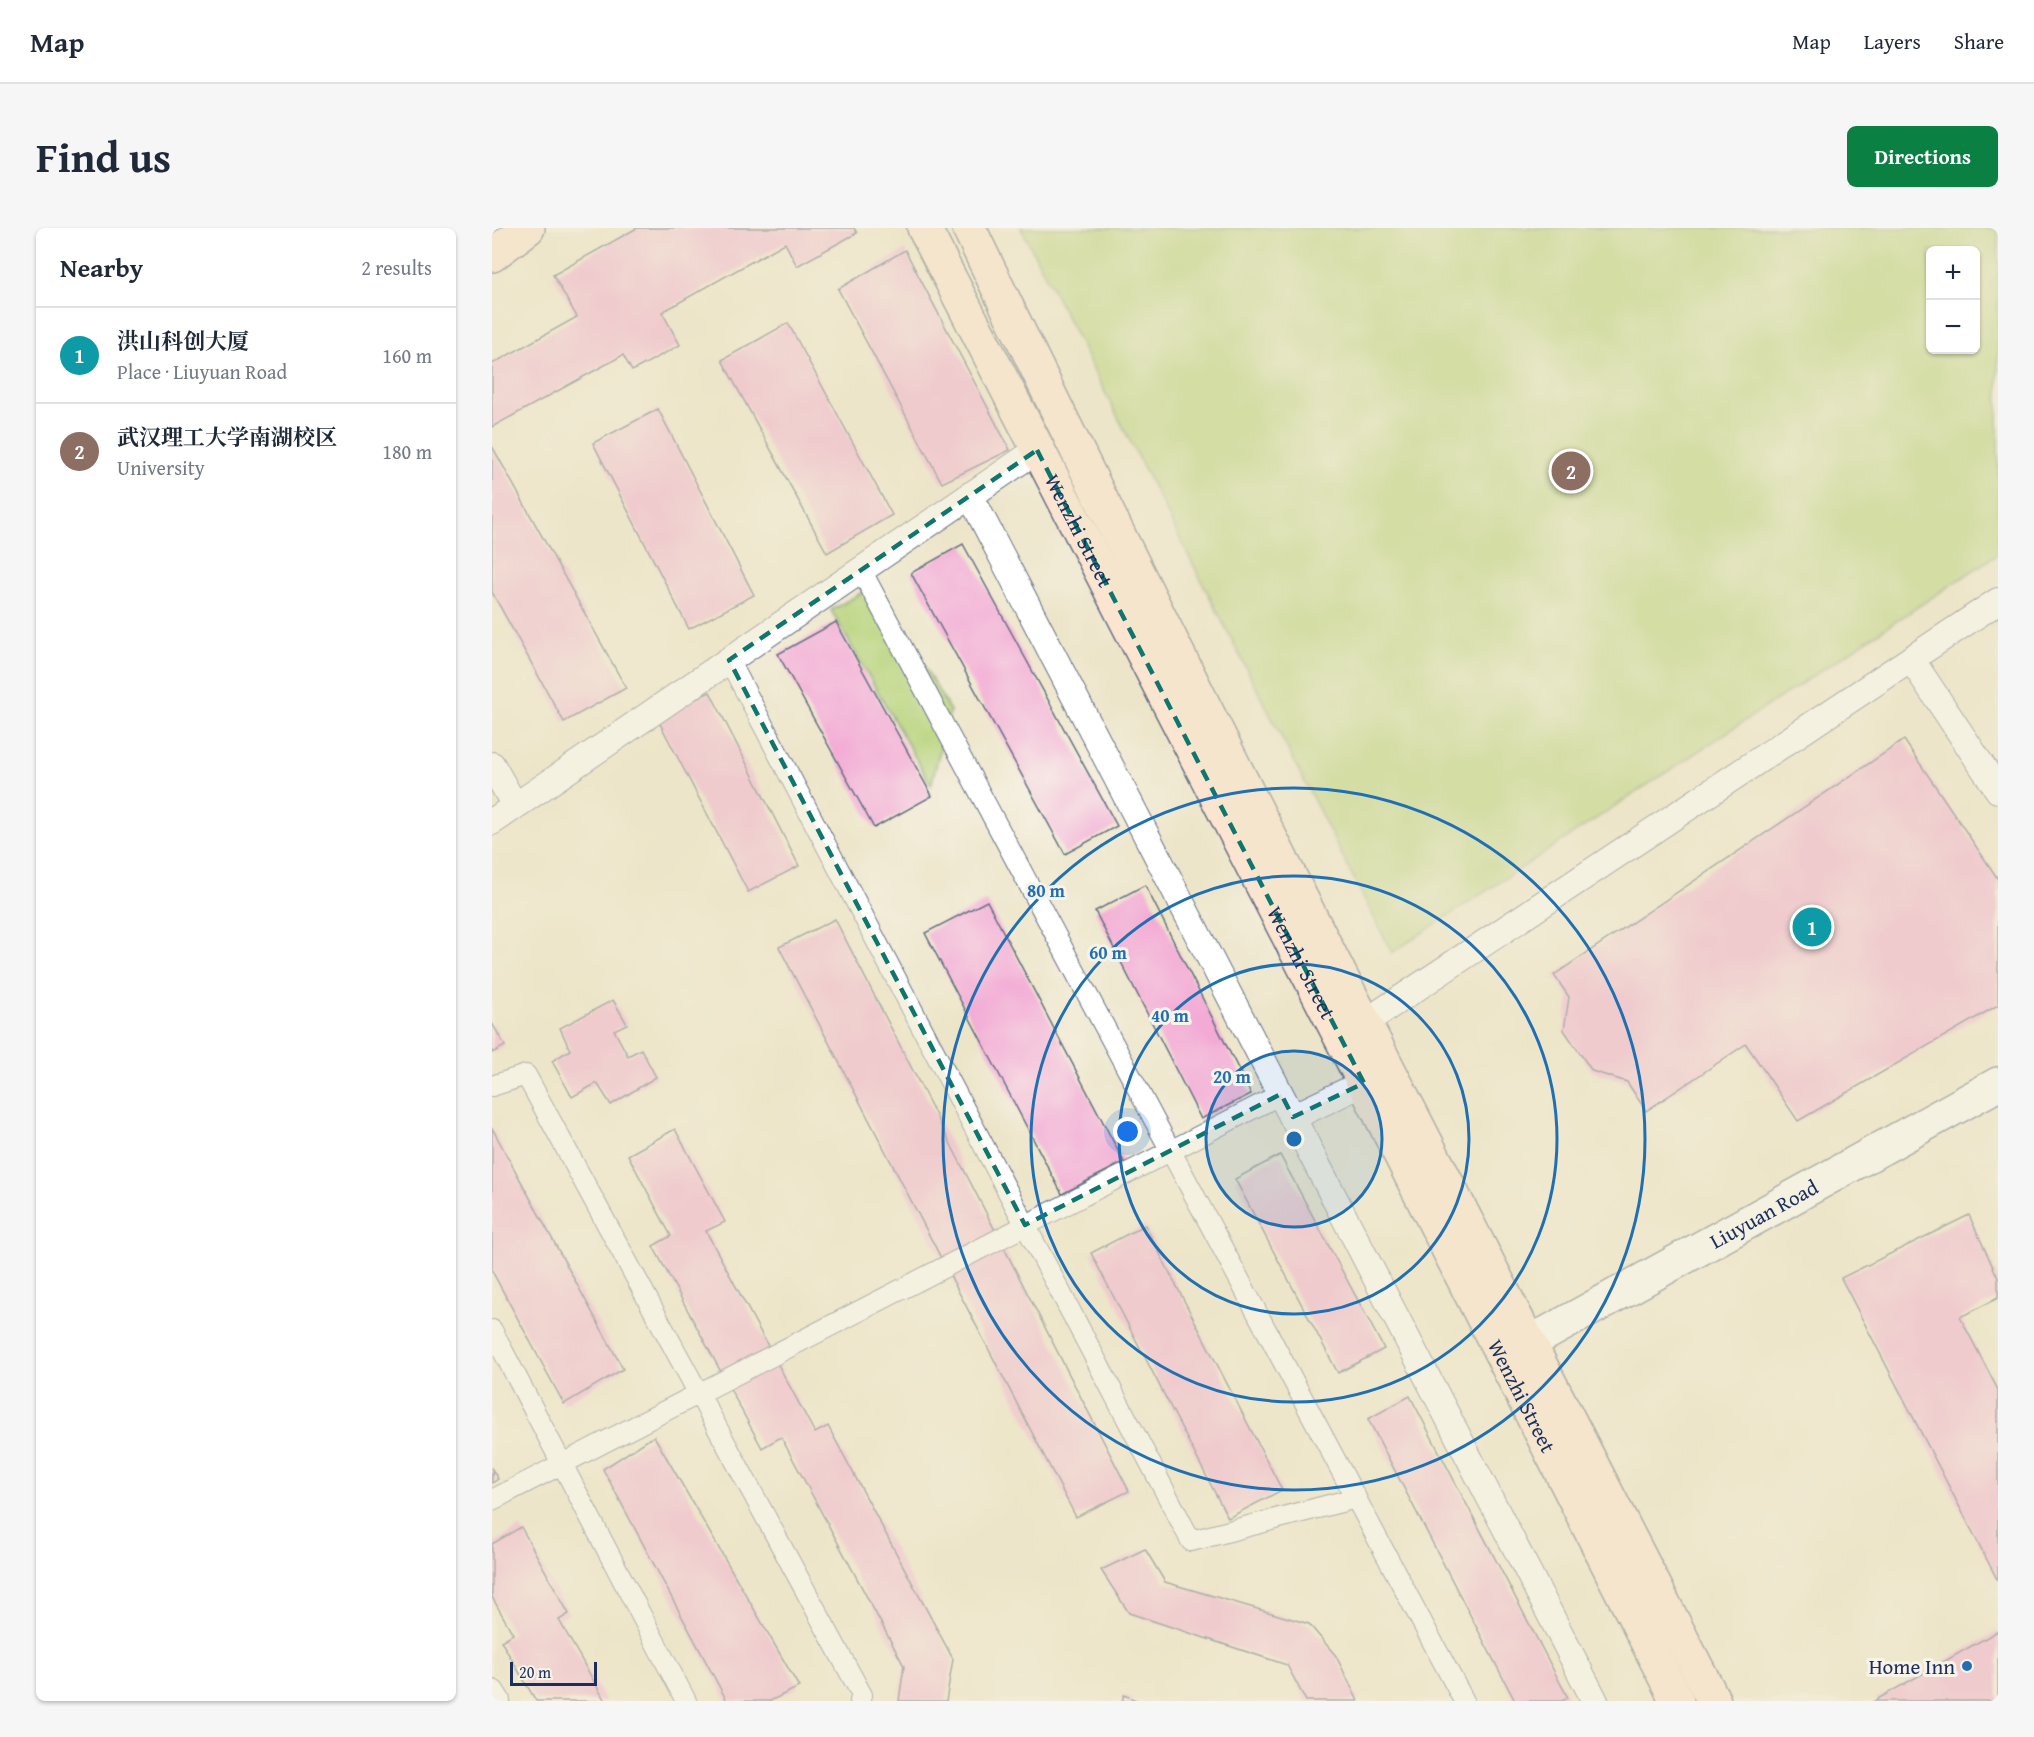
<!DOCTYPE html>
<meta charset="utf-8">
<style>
:root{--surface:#fff;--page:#f6f6f7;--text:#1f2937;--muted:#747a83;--line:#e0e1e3;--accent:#0b8043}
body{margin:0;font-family:"Gentium Book Plus","Noto Serif SC",serif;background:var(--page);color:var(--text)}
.controls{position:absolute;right:18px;top:18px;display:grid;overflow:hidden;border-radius:9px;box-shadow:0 2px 4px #0004}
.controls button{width:54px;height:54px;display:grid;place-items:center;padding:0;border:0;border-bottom:2px solid var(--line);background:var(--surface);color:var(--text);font:30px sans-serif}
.scale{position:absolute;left:18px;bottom:15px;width:87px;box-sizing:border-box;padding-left:6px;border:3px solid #1b2f5e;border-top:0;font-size:16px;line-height:21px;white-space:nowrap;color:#1b2f5e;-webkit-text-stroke:4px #f7f3e8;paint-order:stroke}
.you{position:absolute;left:636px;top:904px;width:21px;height:21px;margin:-15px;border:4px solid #fff;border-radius:50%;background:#1a73e8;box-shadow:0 0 0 9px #1a73e833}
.badge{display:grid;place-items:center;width:39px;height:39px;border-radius:50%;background:var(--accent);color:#fff;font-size:20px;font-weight:700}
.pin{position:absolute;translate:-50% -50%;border:3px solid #fff;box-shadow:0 2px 6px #0006}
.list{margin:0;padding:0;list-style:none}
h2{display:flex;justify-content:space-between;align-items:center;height:78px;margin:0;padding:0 24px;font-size:26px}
h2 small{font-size:20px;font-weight:400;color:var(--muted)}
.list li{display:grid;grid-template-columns:39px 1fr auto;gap:18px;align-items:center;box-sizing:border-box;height:96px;padding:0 24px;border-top:2px solid var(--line)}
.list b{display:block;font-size:22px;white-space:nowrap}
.list p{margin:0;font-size:20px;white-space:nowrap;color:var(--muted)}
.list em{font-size:20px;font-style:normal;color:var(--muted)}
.map{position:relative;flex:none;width:1506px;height:1473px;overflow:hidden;border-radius:9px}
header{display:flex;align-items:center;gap:36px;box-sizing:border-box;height:84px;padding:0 30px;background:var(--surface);border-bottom:2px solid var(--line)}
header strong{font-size:28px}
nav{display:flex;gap:33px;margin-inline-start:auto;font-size:21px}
.intro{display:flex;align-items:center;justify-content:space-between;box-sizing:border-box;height:144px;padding:0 36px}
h1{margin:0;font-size:42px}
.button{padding:15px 27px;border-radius:9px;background:var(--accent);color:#fff;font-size:21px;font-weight:700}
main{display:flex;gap:36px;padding:0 36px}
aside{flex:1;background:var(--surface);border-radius:9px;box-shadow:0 2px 4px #0004}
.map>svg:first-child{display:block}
.green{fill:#b6d379;stroke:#68816c;stroke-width:1.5;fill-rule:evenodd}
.building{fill:#f3aad5}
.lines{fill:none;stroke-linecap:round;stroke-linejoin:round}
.pedestrian-casing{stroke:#646f83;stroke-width:22}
.minor-casing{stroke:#646f83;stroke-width:28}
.tertiary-casing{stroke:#646f83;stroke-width:36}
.secondary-casing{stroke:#646f83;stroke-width:36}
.pedestrian{stroke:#fff;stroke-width:20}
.minor{stroke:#fff;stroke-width:26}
.tertiary{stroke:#fff;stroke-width:33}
.secondary{stroke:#fce5d0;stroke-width:33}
.marked{fill:none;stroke:#0f766e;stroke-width:4.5;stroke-dasharray:12 8;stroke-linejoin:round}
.ring{fill:none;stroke:#1f6fb2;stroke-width:3}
.poi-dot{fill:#1f6fb2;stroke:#f7f3e8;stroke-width:2}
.labels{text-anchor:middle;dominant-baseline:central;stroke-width:6;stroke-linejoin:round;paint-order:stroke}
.street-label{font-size:21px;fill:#1b2f5e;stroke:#f7f3e8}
.poi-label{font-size:21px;fill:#1b2f5e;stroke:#f7f3e8;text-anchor:end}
.centre{fill:#1f6fb2;stroke:#f7f3e8;stroke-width:3}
.ring-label{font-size:18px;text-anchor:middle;font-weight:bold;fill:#1f6fb2;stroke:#f7f3e8;stroke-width:6;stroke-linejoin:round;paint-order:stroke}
</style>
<header>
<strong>Map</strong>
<nav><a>Map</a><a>Layers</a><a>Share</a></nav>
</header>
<div class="intro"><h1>Find us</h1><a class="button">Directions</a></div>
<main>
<aside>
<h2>Nearby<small>2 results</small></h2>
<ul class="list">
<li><span class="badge" style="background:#0f9aa8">1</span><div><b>洪山科创大厦</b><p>Place · Liuyuan Road</p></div><em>160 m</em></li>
<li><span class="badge" style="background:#8d6e63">2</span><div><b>武汉理工大学南湖校区</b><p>University</p></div><em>180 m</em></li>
</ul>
</aside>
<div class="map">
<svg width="1506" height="1473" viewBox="0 0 1506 1473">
<rect width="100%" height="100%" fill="#f7f3e8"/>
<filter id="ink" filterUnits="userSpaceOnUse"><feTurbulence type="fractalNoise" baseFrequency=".0167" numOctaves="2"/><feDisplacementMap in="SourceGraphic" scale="12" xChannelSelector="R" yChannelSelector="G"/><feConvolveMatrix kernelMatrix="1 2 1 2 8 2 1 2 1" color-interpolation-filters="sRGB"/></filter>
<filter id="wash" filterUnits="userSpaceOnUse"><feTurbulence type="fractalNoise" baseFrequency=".008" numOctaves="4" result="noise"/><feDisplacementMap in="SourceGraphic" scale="24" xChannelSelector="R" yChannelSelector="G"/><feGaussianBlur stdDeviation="1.35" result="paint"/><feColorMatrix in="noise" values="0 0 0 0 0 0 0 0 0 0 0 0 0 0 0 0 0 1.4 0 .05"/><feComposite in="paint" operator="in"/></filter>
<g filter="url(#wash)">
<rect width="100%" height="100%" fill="#ede5c9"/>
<g class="green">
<path d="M529 0H1506V326L900 725ZM1484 22V122H1438V22Z"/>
<polygon points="385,356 458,483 439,557 339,382"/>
</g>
<g id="blocks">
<g class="building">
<polygon points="145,0 362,0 365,5 305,38 293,15 170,84 188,117 140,143 131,127 0,199 0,136 85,89 61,47"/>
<polygon points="413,22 518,222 450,255 346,61"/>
<polygon points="296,95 400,287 335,325 230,132"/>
<polygon points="166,181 262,367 197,401 101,215"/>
<polygon points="0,218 134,460 72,494 0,364"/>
<polygon points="471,316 625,598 573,626 419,345"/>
<polygon points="344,394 440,568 382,600 286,426"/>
<polygon points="218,464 307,638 256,664 165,490"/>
<polygon points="1412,512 1506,651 1506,777 1306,893 1254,816 1154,883 1135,854 1100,843 1072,802 1077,769 1062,747"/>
<polygon points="653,657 759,866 709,891 603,683"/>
<polygon points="495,673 632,934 570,966 433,705"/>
<polygon points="343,691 637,1263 584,1289 287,719"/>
<polygon points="121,772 135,796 122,802 136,828 149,821 164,849 119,877 105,855 80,869 60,833 78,822 68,800"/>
<polygon points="0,795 13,818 0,825"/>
<polygon points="0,900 131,1141 72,1176 0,1043"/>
<polygon points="183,901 233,994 214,1003 323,1205 336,1198 461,1431 454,1473 407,1473 412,1438 289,1209 270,1220 161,1018 179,1008 136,927"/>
<polygon points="788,927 892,1121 846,1145 743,951"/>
<polygon points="1477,987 1506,1050 1506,1070 1468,1089 1506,1162 1506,1353 1349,1050"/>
<polygon points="653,997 790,1262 736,1290 599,1025"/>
<polygon points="918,1168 1076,1470 1070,1473 1023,1473 876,1191"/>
<polygon points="162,1208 307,1459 278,1473 235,1473 111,1241"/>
<polygon points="0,1241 6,1251 0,1255"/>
<polygon points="29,1299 77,1386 67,1392 113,1473 44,1473 9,1413 21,1406 0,1369 0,1316"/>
<polygon points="653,1321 673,1354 817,1396 844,1428 866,1473 814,1473 795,1437 637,1385 609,1342"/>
<polygon points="1506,1403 1506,1473 1382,1473"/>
<polygon points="632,1467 646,1473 630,1473"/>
</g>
</g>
</g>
<g filter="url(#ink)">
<use href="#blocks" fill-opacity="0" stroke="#646f83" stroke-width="1.5"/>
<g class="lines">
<defs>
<g id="pedestrian">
<polyline points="369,342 972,1473"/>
<polyline points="237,432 699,1313 864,1270"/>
<polyline points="0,858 34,847 370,1467 368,1473"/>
<polyline points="0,1102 194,1473"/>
<polyline points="0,1272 789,866"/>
</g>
<g id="minor">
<polyline points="478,267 1103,1473"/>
<polyline points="1419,431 1506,562"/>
<polyline points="0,537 23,578"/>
<polyline points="0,594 545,222"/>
<polyline points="872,795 1506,373"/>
<polyline points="801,889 888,847"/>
<polyline points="0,1465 5,1473"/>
</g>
<g id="tertiary">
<path id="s1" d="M1037 1115 1506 856"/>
</g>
<g id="secondary">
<path id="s2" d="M432 0 872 855 1185 1473"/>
<path d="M477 0C715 496 970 984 1222 1473"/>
<polyline points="0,27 36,0"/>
</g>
</defs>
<use href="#pedestrian" class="pedestrian-casing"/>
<use href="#minor" class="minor-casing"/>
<use href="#tertiary" class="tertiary-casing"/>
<use href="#secondary" class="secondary-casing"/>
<use href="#pedestrian" class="pedestrian"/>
<use href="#minor" class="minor"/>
<use href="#tertiary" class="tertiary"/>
<use href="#secondary" class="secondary"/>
</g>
</g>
<path d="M0 0H1506V1473H0ZM545 222 872 855 801 889 789 866 533 997 237 432Z" fill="#ede5c9" fill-opacity=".55" fill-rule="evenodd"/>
<path class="marked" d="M545 222 872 855 801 889 789 866 533 997 237 432Z"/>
<circle cx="802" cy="911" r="88" fill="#1f6fb2" fill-opacity=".12"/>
<g class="ring">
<circle cx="802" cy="911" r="88"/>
<circle cx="802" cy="911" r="175"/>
<circle cx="802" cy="911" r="263"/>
<circle cx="802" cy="911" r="351"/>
</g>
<circle class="poi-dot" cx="1475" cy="1438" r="6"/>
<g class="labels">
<g class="street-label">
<text stroke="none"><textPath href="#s2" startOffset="340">Wenzhi Street</textPath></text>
<text stroke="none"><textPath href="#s2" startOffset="826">Wenzhi Street</textPath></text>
<text stroke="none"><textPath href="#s1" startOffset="268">Liuyuan Road</textPath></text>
<text stroke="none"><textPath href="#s2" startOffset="1312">Wenzhi Street</textPath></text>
</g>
<g class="poi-label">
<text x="1463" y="1438">Home Inn</text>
</g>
</g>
<circle cx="802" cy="911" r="9" class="centre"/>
<g class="ring-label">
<text x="554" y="669">80 m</text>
<text x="616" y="731">60 m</text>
<text x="678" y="794">40 m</text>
<text x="740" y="855">20 m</text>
</g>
</svg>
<div class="controls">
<button>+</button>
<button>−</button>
</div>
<div class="scale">20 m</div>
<div class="you"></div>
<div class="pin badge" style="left:1320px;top:699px;background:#0f9aa8">1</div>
<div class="pin badge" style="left:1079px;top:243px;background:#8d6e63">2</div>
</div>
</main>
